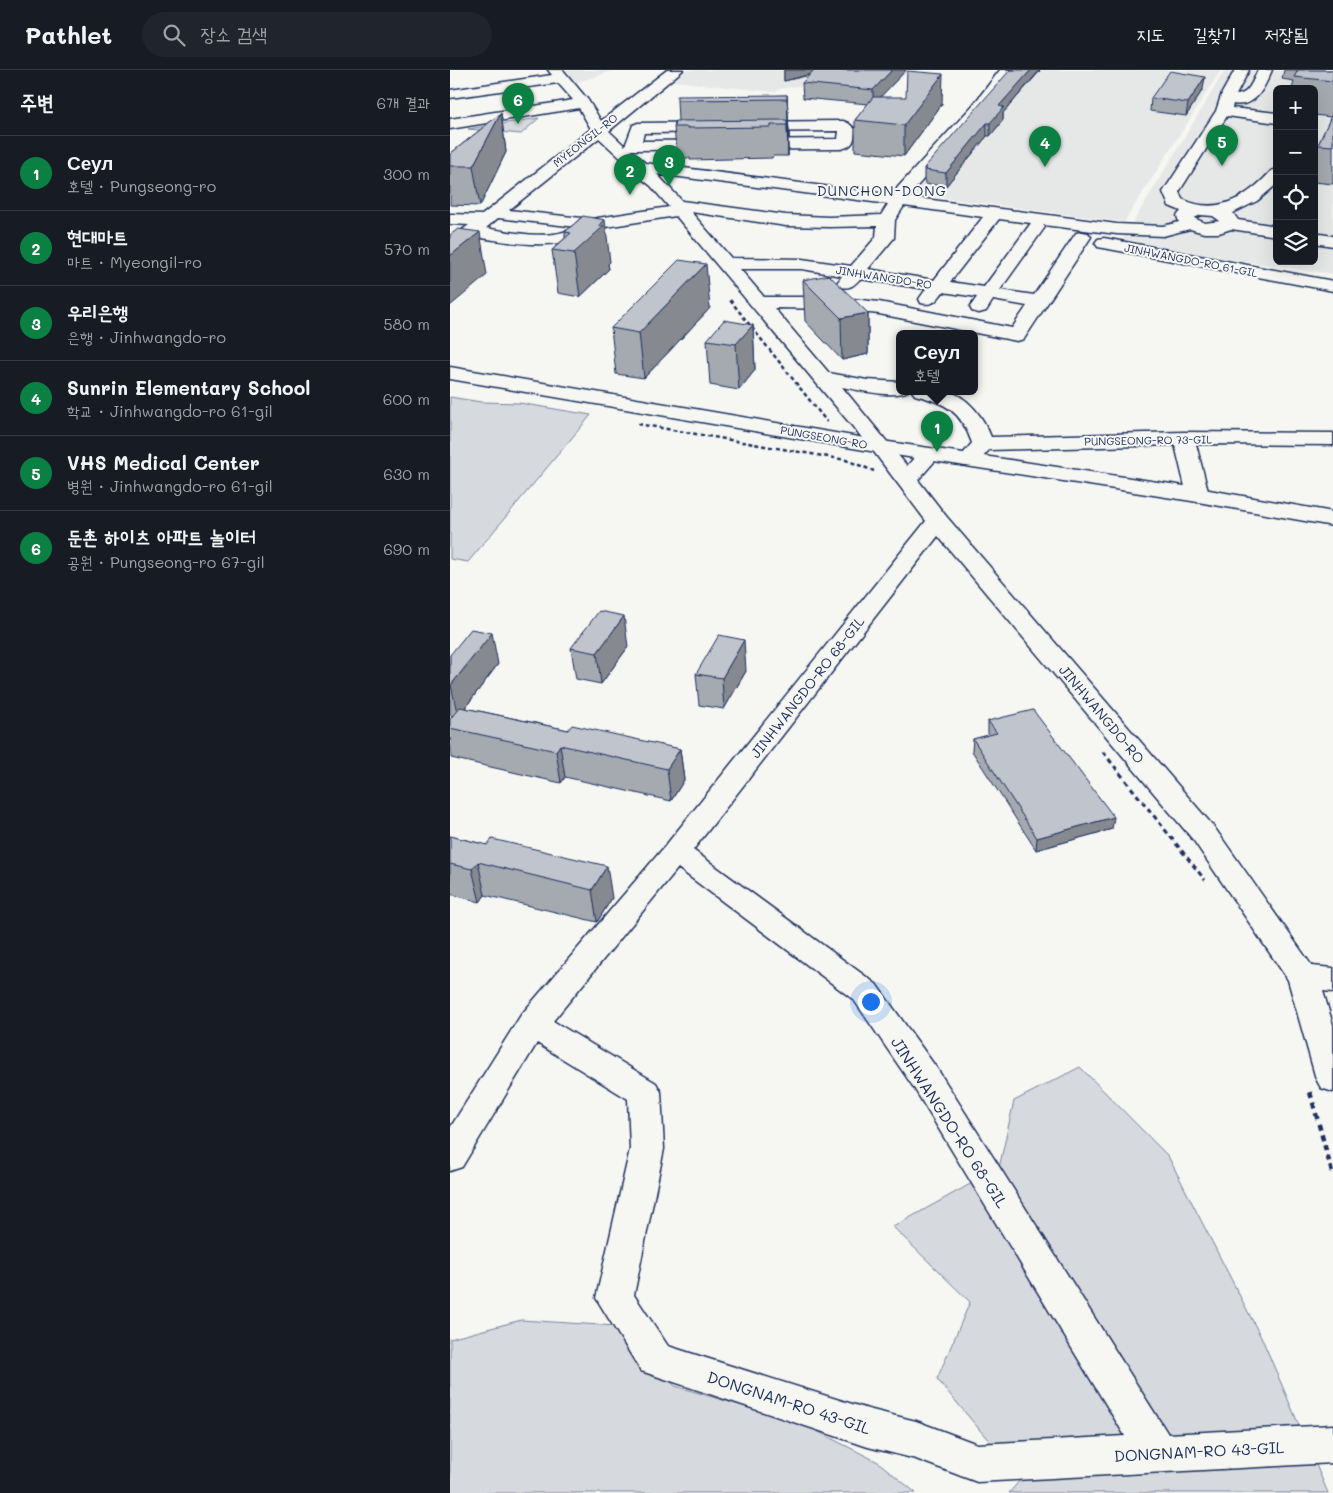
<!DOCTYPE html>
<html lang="ko">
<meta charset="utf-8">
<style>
:root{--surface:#171b24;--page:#20242c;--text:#f1f3f6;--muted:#9ea1a6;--line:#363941;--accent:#0b8043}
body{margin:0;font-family:Mali,"Poor Story",sans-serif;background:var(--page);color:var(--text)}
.controls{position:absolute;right:15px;top:15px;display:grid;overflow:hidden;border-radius:8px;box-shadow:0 5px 20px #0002}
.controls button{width:45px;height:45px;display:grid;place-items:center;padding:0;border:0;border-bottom:1px solid var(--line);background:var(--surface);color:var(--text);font:25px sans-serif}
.you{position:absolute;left:420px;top:931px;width:18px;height:18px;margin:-12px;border:4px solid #fff;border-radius:50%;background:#1a73e8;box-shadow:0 0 0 8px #1a73e833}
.badge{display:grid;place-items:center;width:32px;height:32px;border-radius:50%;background:var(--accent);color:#fff;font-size:16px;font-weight:700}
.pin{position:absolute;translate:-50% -41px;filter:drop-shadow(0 1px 2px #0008)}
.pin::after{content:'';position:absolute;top:26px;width:18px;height:15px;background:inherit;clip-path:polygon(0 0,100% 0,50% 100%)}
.popup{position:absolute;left:446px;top:260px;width:82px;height:65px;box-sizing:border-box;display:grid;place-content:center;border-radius:8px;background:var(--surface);filter:drop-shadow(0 1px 4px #0005);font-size:16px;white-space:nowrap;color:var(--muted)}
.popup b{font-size:19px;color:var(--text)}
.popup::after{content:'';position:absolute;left:50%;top:100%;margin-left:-10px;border:10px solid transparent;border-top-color:var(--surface)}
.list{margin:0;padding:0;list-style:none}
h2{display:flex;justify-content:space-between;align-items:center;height:65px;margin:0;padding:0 20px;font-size:21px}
h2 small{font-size:16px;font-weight:400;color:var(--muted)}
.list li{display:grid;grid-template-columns:32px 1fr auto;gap:15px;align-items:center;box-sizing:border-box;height:75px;padding:0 20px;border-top:1px solid var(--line)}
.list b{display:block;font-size:19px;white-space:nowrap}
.list p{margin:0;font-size:16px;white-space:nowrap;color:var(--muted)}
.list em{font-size:16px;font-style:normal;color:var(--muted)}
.icon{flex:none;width:28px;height:28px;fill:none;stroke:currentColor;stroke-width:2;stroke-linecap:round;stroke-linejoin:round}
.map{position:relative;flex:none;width:883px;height:1423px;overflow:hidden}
header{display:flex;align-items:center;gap:30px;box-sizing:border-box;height:70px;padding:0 25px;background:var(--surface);border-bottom:1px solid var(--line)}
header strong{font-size:24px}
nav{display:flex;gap:28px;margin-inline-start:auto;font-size:18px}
.search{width:350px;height:45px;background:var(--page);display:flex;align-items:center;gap:12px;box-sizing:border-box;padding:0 18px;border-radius:28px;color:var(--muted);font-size:19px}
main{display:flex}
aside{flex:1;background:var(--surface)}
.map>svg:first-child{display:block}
.built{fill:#e6e7e7;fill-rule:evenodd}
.green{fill:#d6d9dd;stroke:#78849e}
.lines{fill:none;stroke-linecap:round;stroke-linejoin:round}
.minor-casing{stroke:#1b2f5e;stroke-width:3}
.major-casing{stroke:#1b2f5e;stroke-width:3}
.path-far2{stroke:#1b2f5e;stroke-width:2.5;stroke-dasharray:4 3;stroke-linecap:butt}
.path-far1{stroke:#1b2f5e;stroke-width:3;stroke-dasharray:5 4;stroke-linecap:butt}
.path{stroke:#1b2f5e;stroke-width:4.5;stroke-dasharray:6 5;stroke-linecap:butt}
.minor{fill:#f6f6f2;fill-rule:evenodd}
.major{fill:#f6f6f2;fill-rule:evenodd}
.wall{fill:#a5a9b0;stroke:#1b2f5e}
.shaded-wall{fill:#868990;stroke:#1b2f5e}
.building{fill:#c0c4cd;stroke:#1b2f5e}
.labels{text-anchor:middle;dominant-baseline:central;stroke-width:4;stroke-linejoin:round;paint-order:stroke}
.far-street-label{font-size:11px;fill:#1b2f5e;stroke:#f6f6f2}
.far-quarter-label{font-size:14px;letter-spacing:1px;fill:#1b2f5e;stroke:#f6f6f2}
.street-label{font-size:14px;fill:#1b2f5e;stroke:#f6f6f2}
.near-street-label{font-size:16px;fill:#1b2f5e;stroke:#f6f6f2}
</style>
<header>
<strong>Pathlet</strong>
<div class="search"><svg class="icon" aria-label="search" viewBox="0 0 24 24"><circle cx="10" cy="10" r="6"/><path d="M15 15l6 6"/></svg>장소 검색</div>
<nav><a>지도</a><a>길찾기</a><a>저장됨</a></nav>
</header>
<main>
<aside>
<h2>주변<small>6개 결과</small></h2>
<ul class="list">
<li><span class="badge">1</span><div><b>Сеул</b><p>호텔 · Pungseong-ro</p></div><em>300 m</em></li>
<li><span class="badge">2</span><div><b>현대마트</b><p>마트 · Myeongil-ro</p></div><em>570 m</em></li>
<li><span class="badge">3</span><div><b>우리은행</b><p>은행 · Jinhwangdo-ro</p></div><em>580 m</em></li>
<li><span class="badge">4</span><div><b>Sunrin Elementary School</b><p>학교 · Jinhwangdo-ro 61-gil</p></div><em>600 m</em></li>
<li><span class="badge">5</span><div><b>VHS Medical Center</b><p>병원 · Jinhwangdo-ro 61-gil</p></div><em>630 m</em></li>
<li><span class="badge">6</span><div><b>둔촌 하이츠 아파트 놀이터</b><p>공원 · Pungseong-ro 67-gil</p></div><em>690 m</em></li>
</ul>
</aside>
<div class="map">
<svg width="883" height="1423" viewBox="0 0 883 1423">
<rect width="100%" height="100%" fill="#f6f6f2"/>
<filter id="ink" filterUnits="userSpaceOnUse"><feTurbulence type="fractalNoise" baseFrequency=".02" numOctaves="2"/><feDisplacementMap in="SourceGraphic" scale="10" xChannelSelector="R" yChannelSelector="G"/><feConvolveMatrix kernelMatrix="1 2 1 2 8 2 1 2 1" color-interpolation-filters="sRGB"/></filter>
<g filter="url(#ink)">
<g class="built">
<polygon points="116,0 165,0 125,13"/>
<polygon points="237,0 459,0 450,9 378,12 334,18 324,22 223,11"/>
<polygon points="569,0 771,0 674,152 457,123"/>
<path d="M775 0H883V204L670 174ZM827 19H864V191H827Z"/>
</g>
<g class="green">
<polygon points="89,48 71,64 18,59"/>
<polygon points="0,327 31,332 69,333 141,345 18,492 0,489"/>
<polygon points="630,997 718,1086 813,1271 878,1423 559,1423 571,1409 487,1309 520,1232 443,1157 549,1098 564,1031"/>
<polygon points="71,1250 167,1256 225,1316 351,1353 428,1392 466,1423 0,1423 0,1269"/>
</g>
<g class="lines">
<defs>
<g id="minor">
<path d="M98 0H113L138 30 151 51 217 0H233L159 61 175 76 183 55 188 53 393 51 398 53 405 59C404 71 404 76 391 79L180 80 195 93 443 125 448 117 523 35 550 0H564L533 41 462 122 459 127 667 154 713 156 729 152 727 146 731 141 719 136 713 122 766 41 772 23 785 0H799L786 25C799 25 803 10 808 0H822C814 18 806 38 783 34L782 38 827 43V53L777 46 729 122 732 129C767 146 797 128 821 101L827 99V114L807 131 783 143 788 150 827 156V166L781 159 769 163H754L740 159 713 166 667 164 593 155 595 157 550 220 584 225 626 163 632 162 638 163 641 167 574 269 567 271 429 244 384 239 324 238 379 303 417 310 450 312V321H458C445 329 408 320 392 317L457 396C467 385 472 376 488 379L491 384 468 410 496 446 764 757 862 896 883 898V922L873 921 883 955V1022L871 1018 866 1009 838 910 744 771 488 466 243 780 426 914 488 1000 718 1364 883 1355V1393L527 1412 466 1389 418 1377 191 1301 146 1228 180 1079 178 1029 87 973 12 1097 0 1101V1058L71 945 216 775 476 451 424 382 226 146 143 159 141 164C104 181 64 173 25 167L6 182 0 183V169L19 155 0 154V144L32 145 141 59 129 38 0 59V49L123 30 108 13 0 28V20L102 5ZM389 61 388 69 192 71 194 63ZM149 68 179 96 181 100 201 116 219 137 141 149 59 140ZM207 104 438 134 431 145 379 147 336 145 232 131ZM454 136 533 147 484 210 418 199 444 168 445 150ZM241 142 336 156 379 157 427 156 426 167 401 196 352 189 281 188ZM751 145 763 146 770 151 755 153 744 148ZM48 148 127 157C99 171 65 163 36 158ZM549 149 581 153 534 217 500 212ZM290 199H352L392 206 387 213 390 217C400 219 403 216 410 209L476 219 469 229 471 233C483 236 486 231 493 222L527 227 520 237 522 241 529 243 536 241 543 230 577 236 562 258 429 232 384 227H314ZM228 798 404 930 464 1018 675 1366 527 1374 466 1351 418 1339 218 1276 184 1225 214 1079 211 1022 206 1013 103 951Z"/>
<polygon points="864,163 883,166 883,176 864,173"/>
<polygon points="654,168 883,211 883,221 648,177 645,173 648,169"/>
<path d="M462 321C472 320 486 319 497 321 518 326 534 348 541 367L734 362 883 363V375L746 374 759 425 756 430 748 432 740 430 737 425 725 375 539 380C530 390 526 398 511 395L508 390 522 373C511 341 496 333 465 325Z"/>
</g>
<polygon id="major" points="0,297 432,371 748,418 883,442 883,456 748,432 432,383 0,309"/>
</defs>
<use href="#minor" class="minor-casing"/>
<use href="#major" class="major-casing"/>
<g class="path-far2">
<polyline points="280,230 377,352"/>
<polyline points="188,354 396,390 424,401"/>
</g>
<polyline class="path-far1" points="653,682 755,810"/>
<polyline class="path" points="860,1022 883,1106"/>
<use href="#minor" class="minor"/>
<use href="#major" class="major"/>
</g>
<g class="wall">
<polygon points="334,0 456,0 430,27 492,34 454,86 405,81 405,50 418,34 353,28 352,13 360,5 334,11"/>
<polygon points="834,0 883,0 883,114 864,112 864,100 868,75 881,47 864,45 864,19 842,19 844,11 832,9"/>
<polygon points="590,1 553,43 553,50 540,66 537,66 496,116 475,114 475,111 474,111 474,98"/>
<polygon points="753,19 736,46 700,41 701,28"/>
<polygon points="337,25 339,63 339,68 338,68 338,86 323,86 322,88 240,90 240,88 227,88 224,57 228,51 227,30"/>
<polygon points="51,43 56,82 30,136 0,135 0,84"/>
<polygon points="133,146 160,192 158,194 159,199 130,227 108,223 102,180 115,168 115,162"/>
<polygon points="353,210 418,243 418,284 392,290 355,251"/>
<polygon points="260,238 194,308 166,304 161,258"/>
<polygon points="303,255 305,300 289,320 260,315 257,270"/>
<polygon points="178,577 151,614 126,609 121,578"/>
<polygon points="0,585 48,594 15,638 118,660 230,679 234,710 221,731 115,707 111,713 1,688 0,649 3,646 0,645"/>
<polygon points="296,601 274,639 249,635 246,604"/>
<polygon points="538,651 662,759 586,780 522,681 523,669 539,665 538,663"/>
<polygon points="0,766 37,775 162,828 147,852 35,825 30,832 0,824"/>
</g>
<g class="shaded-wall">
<polygon points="334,0 378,0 334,11"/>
<polygon points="442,0 456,0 423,35 423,20"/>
<polygon points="581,0 590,0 553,43 553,50 540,66 540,53 549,36"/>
<polygon points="493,4 492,34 454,86 454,55"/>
<polygon points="755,7 753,19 736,46 738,33"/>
<polygon points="337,25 339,63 339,68"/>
<polygon points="51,43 56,82 30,136 23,96"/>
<polygon points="337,50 338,81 338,86 337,55"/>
<polygon points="537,53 537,66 496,116 496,103"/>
<polygon points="155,150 160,192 158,194 159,199 130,227 124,183 148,156"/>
<polygon points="30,162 37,205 0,236 0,186"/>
<polygon points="256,194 260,238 194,308 189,263"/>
<polygon points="418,243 418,284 392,290 391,248"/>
<polygon points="303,255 305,300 289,320 286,274"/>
<polygon points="174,546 178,577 151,614 147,583"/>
<polygon points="42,563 48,594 8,647 1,615"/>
<polygon points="294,570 296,601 274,639 272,608"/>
<polygon points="110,675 115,707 111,713 106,681"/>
<polygon points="230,679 234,710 221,731 217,699"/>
<polygon points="664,747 662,759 586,780 587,768"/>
<polygon points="28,792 35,825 30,832 22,799"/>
<polygon points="157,796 162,828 147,852 142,820"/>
</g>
<g class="building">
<polygon points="364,0 442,0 423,20 352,13"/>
<polygon points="560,0 581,0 549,36 554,37 540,53 537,53 496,103 475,100 477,98 474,98"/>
<polygon points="848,0 883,0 883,11 844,7"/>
<polygon points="457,1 493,4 454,55 405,50 423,27 456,27"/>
<polygon points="720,1 755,7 738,33 701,28"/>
<polygon points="337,25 337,29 227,30 227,26"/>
<polygon points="883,42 883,76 868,75"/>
<polygon points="51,43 23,96 0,96 0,84"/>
<polygon points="337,50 337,55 321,55 321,57 238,58 238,57 224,57 225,51"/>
<polygon points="133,146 155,150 148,156 154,156 124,183 102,180 121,163 115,162"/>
<polygon points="8,159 30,162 0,186 0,165"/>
<polygon points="229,190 256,194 189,263 161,258"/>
<polygon points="379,205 418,243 391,248 353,210"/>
<polygon points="274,250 303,255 286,274 257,270"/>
<polygon points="149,541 174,546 147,583 121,578"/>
<polygon points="21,559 42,563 1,615 0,615 0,585"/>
<polygon points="269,565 294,570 272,608 246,604"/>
<polygon points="10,637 118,660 122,655 230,679 217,699 110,675 106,681 0,658 0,649"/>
<polygon points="583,640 664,747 587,768 523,669 547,663 538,651"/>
<polygon points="0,766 37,775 42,769 157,796 142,820 28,792 22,799 0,794"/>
</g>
</g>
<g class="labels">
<g class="far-street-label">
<text transform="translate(135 70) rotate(-38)">MYEONGIL-RO</text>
<text transform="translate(741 190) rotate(11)">JINHWANGDO-RO 61-GIL</text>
<text transform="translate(434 207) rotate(9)">JINHWANGDO-RO</text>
<text transform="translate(374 367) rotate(10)">PUNGSEONG-RO</text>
<text transform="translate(698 370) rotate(-1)">PUNGSEONG-RO 73-GIL</text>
</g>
<g class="far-quarter-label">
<text x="432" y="120">DUNCHON-DONG</text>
</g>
<g class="street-label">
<text transform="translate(357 617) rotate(-52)">JINHWANGDO-RO 68-GIL</text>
<text transform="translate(652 644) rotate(50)">JINHWANGDO-RO</text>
</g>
<g class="near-street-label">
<text transform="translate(500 1052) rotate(57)">JINHWANGDO-RO 68-GIL</text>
<text transform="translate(339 1332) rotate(18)">DONGNAM-RO 43-GIL</text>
<text transform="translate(749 1381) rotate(-3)">DONGNAM-RO 43-GIL</text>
</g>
</g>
</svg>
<div class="controls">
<button>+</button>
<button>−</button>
<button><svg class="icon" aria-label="locate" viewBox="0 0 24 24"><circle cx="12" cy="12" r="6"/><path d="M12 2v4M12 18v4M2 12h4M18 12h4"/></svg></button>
<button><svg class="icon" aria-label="layers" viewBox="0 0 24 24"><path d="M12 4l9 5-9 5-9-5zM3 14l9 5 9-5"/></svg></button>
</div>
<div class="you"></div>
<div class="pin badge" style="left:487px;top:382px">1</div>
<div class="popup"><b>Сеул</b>호텔</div>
<div class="pin badge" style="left:180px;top:125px">2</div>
<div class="pin badge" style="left:219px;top:116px">3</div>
<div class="pin badge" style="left:595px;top:97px">4</div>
<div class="pin badge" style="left:772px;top:96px">5</div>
<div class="pin badge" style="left:68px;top:54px">6</div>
</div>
</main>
